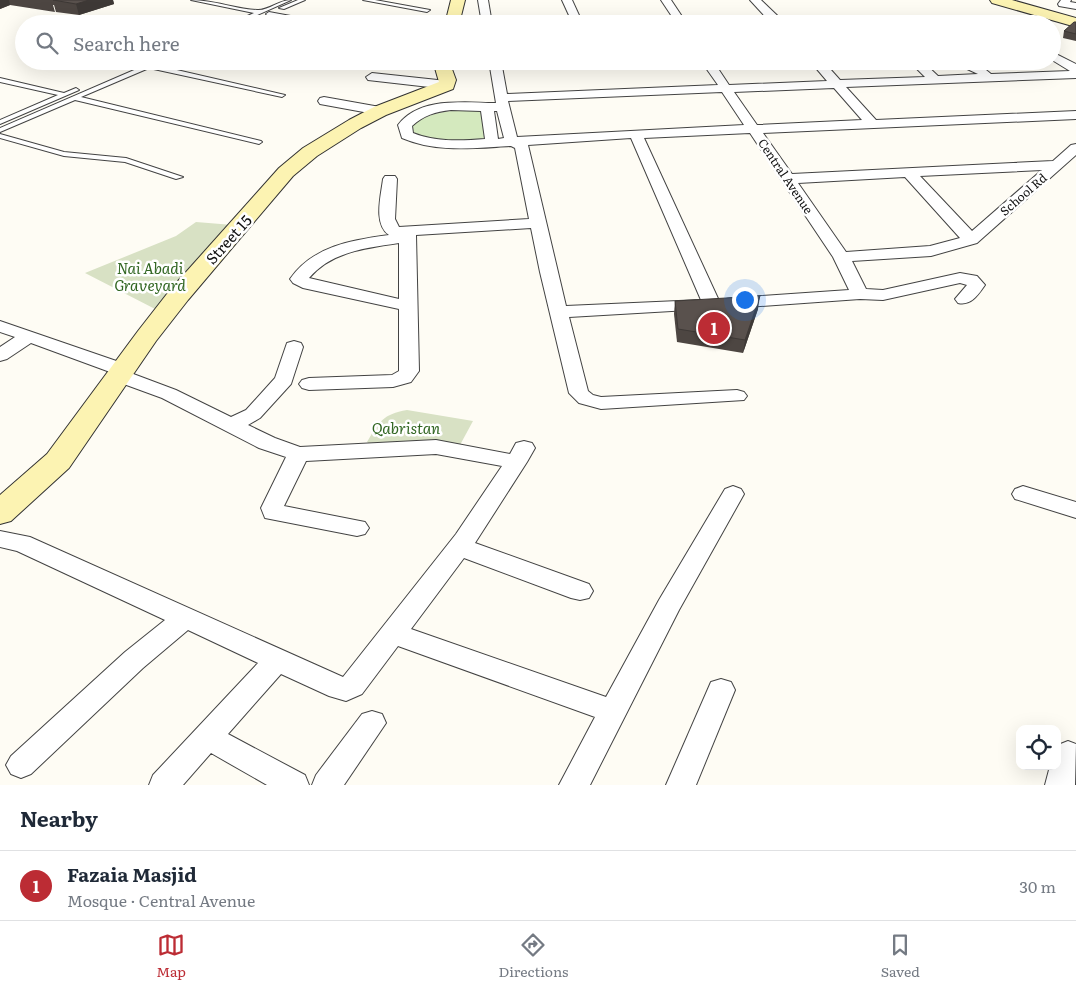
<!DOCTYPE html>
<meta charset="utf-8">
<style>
:root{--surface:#fff;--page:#f6f6f7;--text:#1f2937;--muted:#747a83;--line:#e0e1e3;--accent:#bc2c34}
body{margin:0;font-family:Literata,serif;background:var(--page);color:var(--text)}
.controls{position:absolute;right:15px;bottom:15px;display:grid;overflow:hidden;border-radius:10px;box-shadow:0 5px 20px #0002}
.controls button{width:45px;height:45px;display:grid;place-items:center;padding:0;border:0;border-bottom:1px solid var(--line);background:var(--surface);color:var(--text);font:25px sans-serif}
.you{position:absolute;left:744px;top:299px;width:18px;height:18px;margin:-12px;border:4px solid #fff;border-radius:50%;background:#1a73e8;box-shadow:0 0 0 8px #1a73e833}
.badge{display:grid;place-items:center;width:32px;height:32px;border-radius:50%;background:var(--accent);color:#fff;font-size:16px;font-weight:700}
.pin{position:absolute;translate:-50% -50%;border:2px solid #fff;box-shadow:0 1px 5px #0006}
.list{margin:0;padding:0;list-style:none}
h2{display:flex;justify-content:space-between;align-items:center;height:65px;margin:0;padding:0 20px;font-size:21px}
h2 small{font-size:16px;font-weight:400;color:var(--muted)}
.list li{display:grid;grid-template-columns:32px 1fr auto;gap:15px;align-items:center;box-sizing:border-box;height:70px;padding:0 20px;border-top:1px solid var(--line)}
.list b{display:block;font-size:19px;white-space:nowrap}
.list p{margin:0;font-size:16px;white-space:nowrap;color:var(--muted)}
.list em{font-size:16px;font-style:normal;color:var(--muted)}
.icon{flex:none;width:28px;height:28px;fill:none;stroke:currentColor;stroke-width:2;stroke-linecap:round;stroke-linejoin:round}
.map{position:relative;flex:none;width:1076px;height:785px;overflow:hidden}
.search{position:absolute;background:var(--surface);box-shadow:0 5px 20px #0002;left:15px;right:15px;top:15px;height:55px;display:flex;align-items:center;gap:12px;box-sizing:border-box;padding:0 18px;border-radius:28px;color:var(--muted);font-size:19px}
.sheet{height:135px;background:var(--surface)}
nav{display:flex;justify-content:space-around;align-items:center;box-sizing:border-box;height:70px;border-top:1px solid var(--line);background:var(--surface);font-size:14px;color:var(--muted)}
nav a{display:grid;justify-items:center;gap:2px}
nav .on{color:var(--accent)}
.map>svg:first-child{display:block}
.green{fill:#d4e9be}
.cemetery{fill:#d8e1c4}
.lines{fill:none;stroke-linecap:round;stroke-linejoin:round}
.lane-casing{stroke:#434343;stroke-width:2}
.street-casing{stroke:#434343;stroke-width:2}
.secondary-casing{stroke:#323232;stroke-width:2}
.lane{fill:#fff;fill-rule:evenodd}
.street{fill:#fff;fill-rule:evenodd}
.secondary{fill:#fcf3b2;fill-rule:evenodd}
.wall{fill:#4d4642}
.shaded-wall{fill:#3e3936}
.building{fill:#59514d;stroke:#3e3936}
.labels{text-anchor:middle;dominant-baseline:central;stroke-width:5;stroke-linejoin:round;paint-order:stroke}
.far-street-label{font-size:12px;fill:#101010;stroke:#fff}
.street-label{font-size:15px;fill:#101010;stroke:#fff}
.park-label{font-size:15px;font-style:italic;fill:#316622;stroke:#fff}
</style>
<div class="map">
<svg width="1076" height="785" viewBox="0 0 1076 785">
<rect width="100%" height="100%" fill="#fefcf4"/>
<path class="green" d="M482 110 486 140 446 143 416 135 411 128 412 124C437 109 454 111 482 110Z"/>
<g class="cemetery">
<polygon points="196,222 233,225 157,310 85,273 176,236"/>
<path d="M407 410 473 421 460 445H371L367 442C379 422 383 414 407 410Z"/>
</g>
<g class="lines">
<defs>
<g id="lane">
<path d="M191 0C214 0 235 9 257 10 268 11 279 0 291 0L237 24H230L254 13Z"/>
<polygon points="298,0 305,0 284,9 279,8"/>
<polygon points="363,0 375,0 430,10 427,12"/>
<polygon points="269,12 323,22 325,24 313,24 267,15 266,14"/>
<polygon points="124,61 134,61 141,64 138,66"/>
<polygon points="155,61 163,61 155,65 285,95 282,97 149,68 81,97 261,141 262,142 259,144 75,100 0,132 0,128"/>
<polygon points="325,61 339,61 347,64 344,66"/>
<polygon points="0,78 64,93 76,88 79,90 0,124 0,120 58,95 0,82"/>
<polygon points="0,134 64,152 126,158 183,177 176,179 125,162 64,156 0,138"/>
</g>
<g id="street">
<polygon points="478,0 488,0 492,24 482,24"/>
<polygon points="562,0 572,0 583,24 573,24"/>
<polygon points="661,0 671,0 687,24 677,24"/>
<polygon points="750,0 761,0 786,24 771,23"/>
<polygon points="1061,0 1071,0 1070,2 1076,3 1076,9 1059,6 1058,4"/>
<polygon points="815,21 847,21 852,24 810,24"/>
<path d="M1052 52 1076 64V78L846 87 876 120 1076 111V119L763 133 792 174 1053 161 1071 145 1076 144V155L977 243 931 256 852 261 866 289 883 290 960 273 977 276 985 285C978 295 971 306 958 303L955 299 967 285 960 283 883 300 860 299 732 308 726 307 723 303 726 299 732 298 849 290 833 257 750 133 644 138 721 305 718 309H706L569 317 588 391 593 395 601 397 737 390 744 392 747 396 744 400 601 409 579 403 569 393 540 272 531 228 416 235 419 371 411 382 393 387 309 390 302 388 299 384 302 380 309 378 392 375 399 371V309L303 288 293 283 290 279C313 246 352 240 389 235 373 224 381 196 383 179L385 176H395L397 179 395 219 399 227 529 219 515 148 511 146C474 148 437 153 402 138L398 125C420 96 465 103 496 103L489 61H501L507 94 718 85 701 61H713L729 85 827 81 810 61H823L840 80 925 77 909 61H922L938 76 978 74 950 61C966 61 979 63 991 74L1070 71 1052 60ZM834 88 862 120 757 125 734 92ZM722 92 744 125 517 137 508 101ZM451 110 481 111 485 139C461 141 435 142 413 133L412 126C424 115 435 112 451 110ZM494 111H497L504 138 498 139ZM631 138 701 300 566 306 528 145ZM1042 170 972 231 920 176ZM905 177 960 238 930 246 846 252 798 183ZM399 243V299L309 278C332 251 367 248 399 243Z"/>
<polygon points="372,73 447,81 453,85 447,89 368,80 366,77"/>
<polygon points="324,97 380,107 386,111 380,115 320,104 318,101 320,98"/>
<polygon points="0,321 128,365 131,369 128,372 176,390 231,417 246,410 275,378 287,343 294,341 301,343 303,347 291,384 260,418 248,425 275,438 300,447 436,440 510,454 516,443 524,441 532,443 535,448 527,462 475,543 589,584 593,591 589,598 580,600 571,598 464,558 411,629 606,697 659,600 725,489 733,486 741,489 744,494 679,610 590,785 559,785 595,717 398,646 362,694 346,701 329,696 281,674 228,734 305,775 309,785 267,785 211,753 183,785 149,785 153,775 258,663 188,630 143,668 31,774 21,778 11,774 6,765 11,756 125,652 165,620 17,551 0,547 0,531 30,537 343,677 456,534 502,466 436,454 306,461 284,506 365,522 369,528 365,534 357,536 265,518 261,508 286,457 259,448 162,398 110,379 107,375 110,372 31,343 7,359 0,361 0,347 15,337 0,332"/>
<polygon points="1023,486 1076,502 1076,518 1015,499 1012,494 1015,489"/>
<polygon points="721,679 731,682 735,690 696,785 666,785 711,682"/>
<polygon points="372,711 382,714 386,723 344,785 312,785 316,775 362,714"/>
<polygon points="1068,741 1076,744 1075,785 1045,785 1050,766 1057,766 1058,745"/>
</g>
<g id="secondary">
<polygon points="451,0 465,0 459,24 445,24"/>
<polygon points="990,0 1012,0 1076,18 1076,27 992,3"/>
<polygon points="433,61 449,61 456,80 453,89 386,115 361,128 317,156 293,176 188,300 156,341 69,468 11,521 0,524 0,495 47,454 138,331 170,290 279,168 303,148 349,120 374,107 439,82"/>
</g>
</defs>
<use href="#lane" class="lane-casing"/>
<use href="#street" class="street-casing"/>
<use href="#secondary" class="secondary-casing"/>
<use href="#lane" class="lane"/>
<use href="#street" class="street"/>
<use href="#secondary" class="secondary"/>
</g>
<g class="wall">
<polygon points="0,0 113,0 114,4 79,15 56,12 54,5 53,5 55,12 10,5 0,9"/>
<polygon points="1076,22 1076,41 1063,38 1064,31"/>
<polygon points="675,301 758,309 743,353 677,342 674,314"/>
</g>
<g class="shaded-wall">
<polygon points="0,0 9,0 10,5 0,9"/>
<polygon points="89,0 113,0 114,4 79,15 76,4"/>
<polygon points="760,296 758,309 743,353 745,340"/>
</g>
<g class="building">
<polygon points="53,0 89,0 76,4"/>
<polygon points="1074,22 1076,22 1076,34 1064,31"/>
<polygon points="760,296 745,340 678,329 675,301"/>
</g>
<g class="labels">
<g class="far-street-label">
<text transform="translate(786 176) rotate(56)">Central Avenue</text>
<text transform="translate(1023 194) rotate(-41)">School Rd</text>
</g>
<g class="street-label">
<text transform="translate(228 239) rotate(-48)">Street 15</text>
</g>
<g class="park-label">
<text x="150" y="267">Nai Abadi<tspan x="150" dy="17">Graveyard</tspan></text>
<text x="406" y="427">Qabristan</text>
</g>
</g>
</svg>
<div class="controls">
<button><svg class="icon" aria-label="locate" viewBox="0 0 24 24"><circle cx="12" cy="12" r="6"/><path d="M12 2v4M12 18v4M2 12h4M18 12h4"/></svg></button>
</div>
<div class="you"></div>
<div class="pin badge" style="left:714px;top:328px">1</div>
<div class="search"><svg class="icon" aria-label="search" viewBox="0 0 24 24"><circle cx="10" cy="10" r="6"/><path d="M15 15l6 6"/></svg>Search here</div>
</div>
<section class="sheet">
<h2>Nearby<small></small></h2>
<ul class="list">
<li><span class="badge">1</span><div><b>Fazaia Masjid</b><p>Mosque · Central Avenue</p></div><em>30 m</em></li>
</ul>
</section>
<nav>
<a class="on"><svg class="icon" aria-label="map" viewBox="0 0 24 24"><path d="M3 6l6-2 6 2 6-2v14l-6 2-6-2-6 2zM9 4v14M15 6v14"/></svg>Map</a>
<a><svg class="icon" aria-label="directions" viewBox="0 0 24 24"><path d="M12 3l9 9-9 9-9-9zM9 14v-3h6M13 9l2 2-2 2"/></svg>Directions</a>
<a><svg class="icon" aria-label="saved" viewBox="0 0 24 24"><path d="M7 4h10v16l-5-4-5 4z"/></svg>Saved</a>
</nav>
